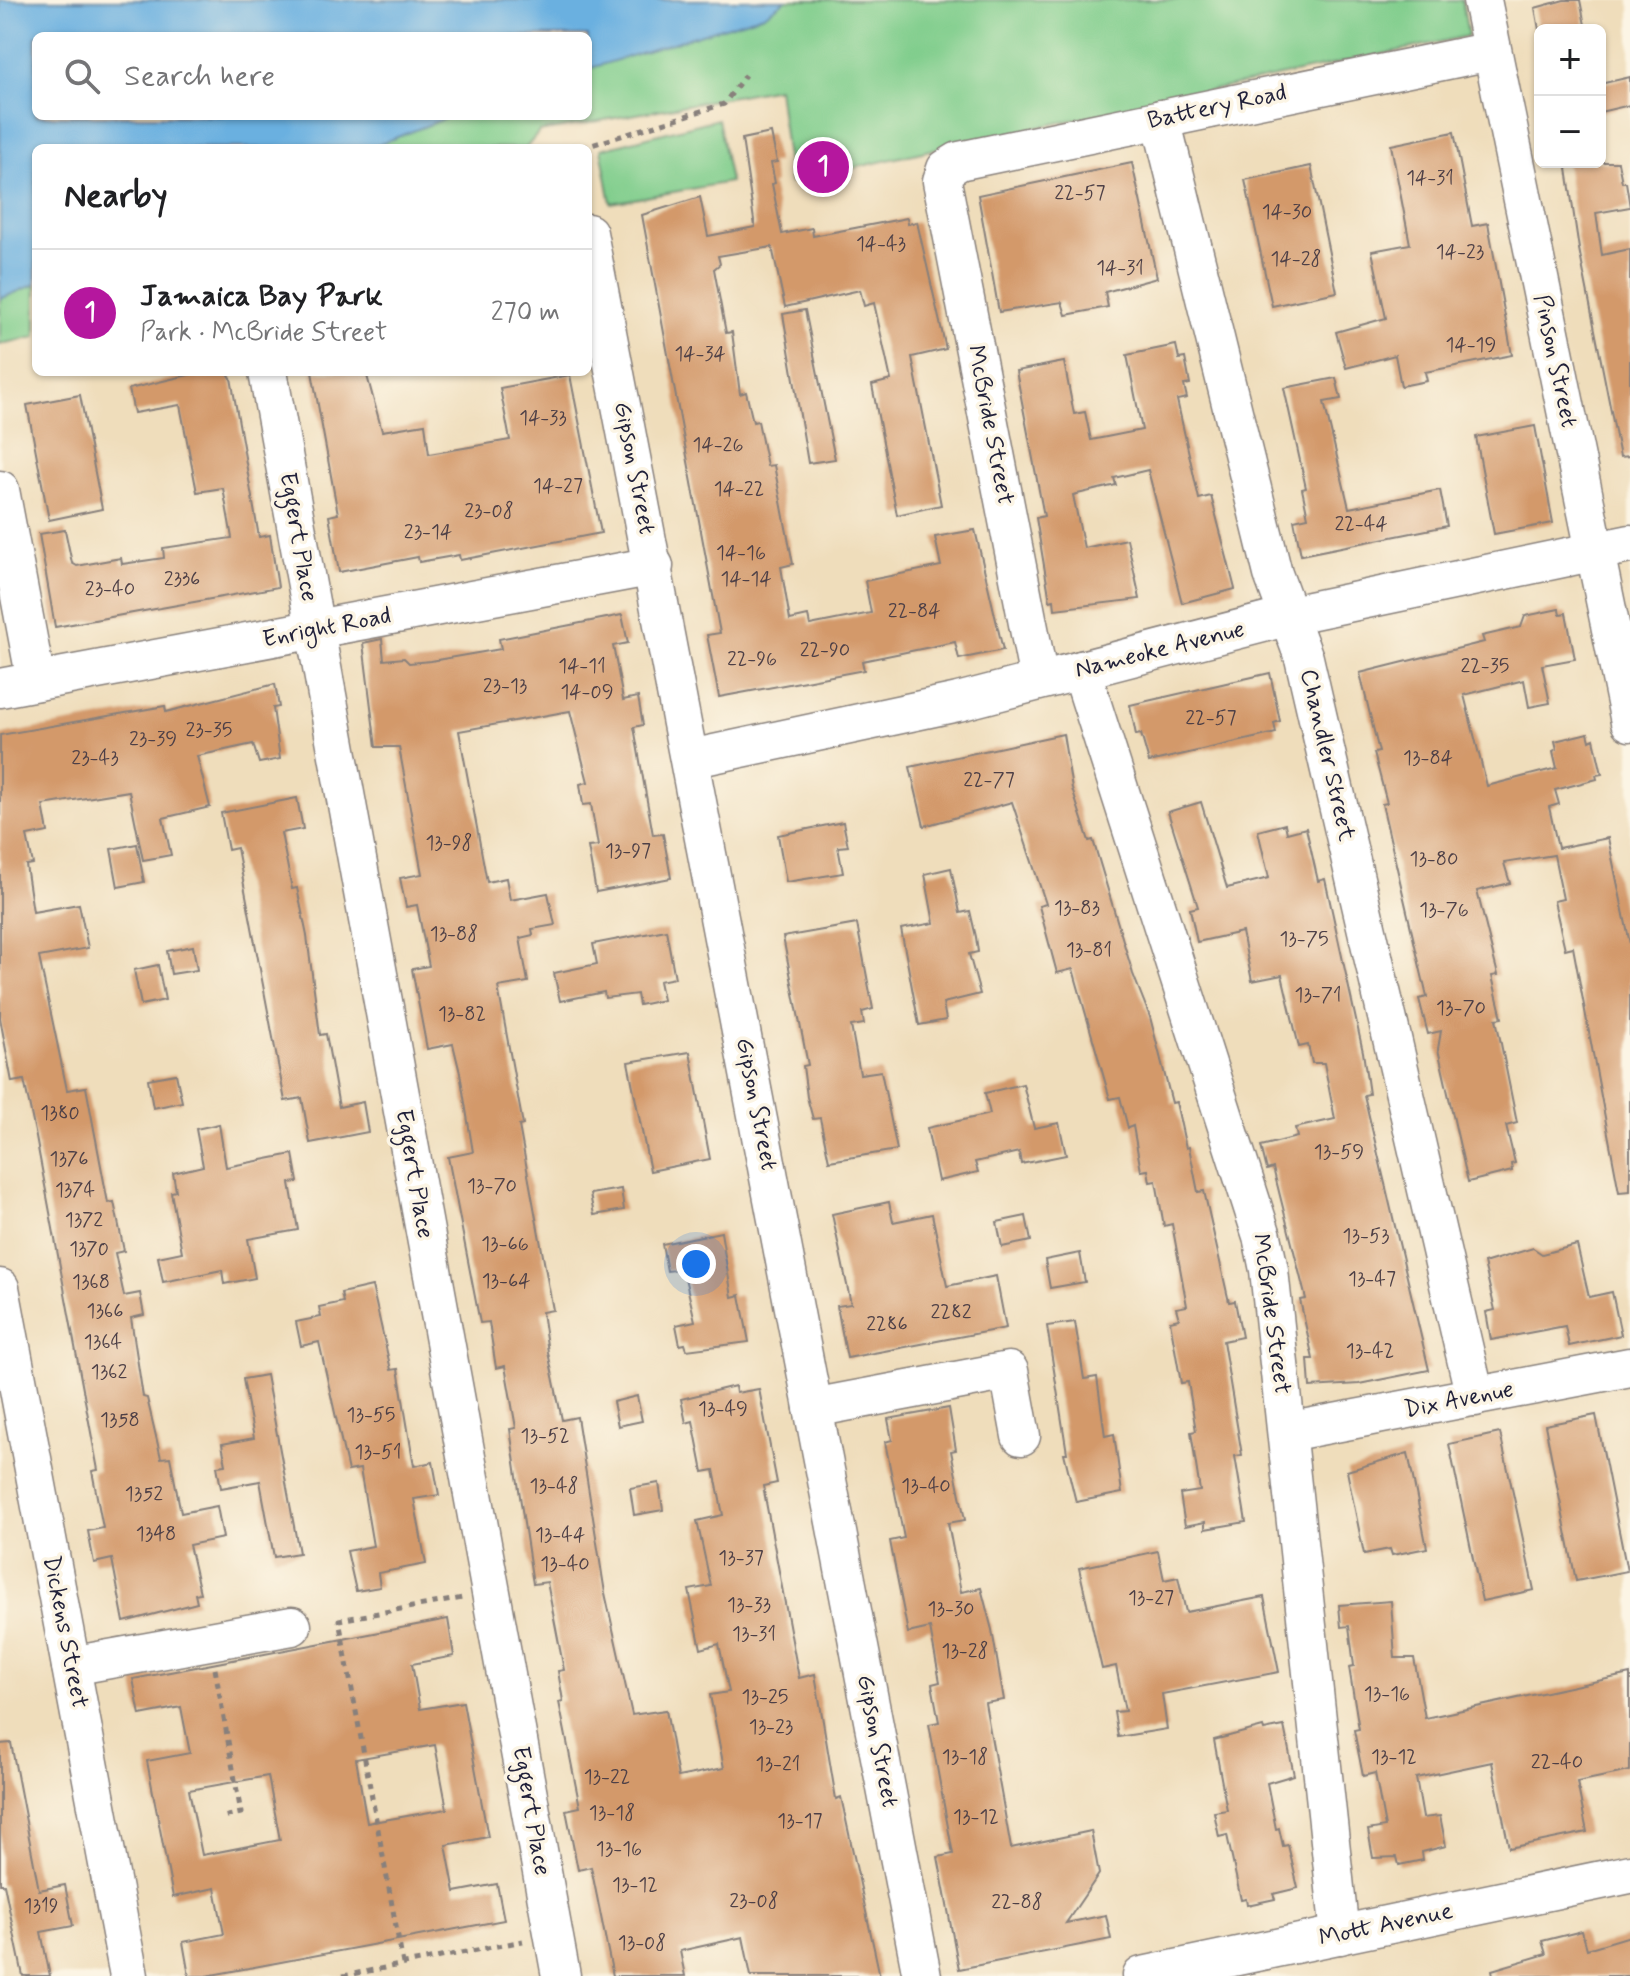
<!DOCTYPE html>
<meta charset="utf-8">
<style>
:root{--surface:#fff;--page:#f6f6f6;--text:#202124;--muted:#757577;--line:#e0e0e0;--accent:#b5179e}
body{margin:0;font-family:Mynerve,sans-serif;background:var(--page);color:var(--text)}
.controls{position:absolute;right:24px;top:24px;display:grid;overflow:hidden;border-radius:12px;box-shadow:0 2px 6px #0004}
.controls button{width:72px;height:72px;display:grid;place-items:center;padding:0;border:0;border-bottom:2px solid var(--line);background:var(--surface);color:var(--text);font:40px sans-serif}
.you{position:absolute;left:696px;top:1264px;width:28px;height:28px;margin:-20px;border:6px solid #fff;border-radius:50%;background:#1a73e8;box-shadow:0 0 0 12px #1a73e833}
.badge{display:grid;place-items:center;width:52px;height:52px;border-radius:50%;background:var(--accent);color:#fff;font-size:26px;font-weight:700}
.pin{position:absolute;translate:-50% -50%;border:4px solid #fff;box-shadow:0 2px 8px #0006}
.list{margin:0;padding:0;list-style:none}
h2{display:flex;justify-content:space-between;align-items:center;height:104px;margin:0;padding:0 32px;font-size:34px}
h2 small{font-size:26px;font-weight:400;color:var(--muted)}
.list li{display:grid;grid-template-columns:52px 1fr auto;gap:24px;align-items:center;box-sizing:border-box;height:128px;padding:0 32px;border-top:2px solid var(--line)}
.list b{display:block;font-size:30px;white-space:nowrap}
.list p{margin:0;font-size:26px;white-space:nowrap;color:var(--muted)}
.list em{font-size:26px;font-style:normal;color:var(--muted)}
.icon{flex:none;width:44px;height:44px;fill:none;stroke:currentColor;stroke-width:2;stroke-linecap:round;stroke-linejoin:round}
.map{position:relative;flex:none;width:1630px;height:1976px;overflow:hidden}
.search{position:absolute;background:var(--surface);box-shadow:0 2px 6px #0004;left:32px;top:32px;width:560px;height:88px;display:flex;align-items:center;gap:20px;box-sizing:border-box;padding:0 28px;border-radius:12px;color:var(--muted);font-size:30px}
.panel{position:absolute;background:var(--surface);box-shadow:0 2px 6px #0004;left:32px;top:144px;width:560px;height:232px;border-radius:12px}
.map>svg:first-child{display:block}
.green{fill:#81ce8d;stroke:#527864;stroke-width:2}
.water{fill:#6ab0e0;stroke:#46698e;stroke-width:2}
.building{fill:#d3996a;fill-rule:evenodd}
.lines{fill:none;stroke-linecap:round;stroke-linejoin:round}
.minor-casing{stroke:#88807b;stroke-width:41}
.path{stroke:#88807b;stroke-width:5;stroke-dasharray:6 6;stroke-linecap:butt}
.minor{stroke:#fff;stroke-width:38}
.labels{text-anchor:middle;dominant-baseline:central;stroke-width:7;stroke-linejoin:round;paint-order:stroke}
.number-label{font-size:20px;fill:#4e4047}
.street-label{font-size:24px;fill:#22223b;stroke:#fcf5e5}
</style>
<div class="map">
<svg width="1630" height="1976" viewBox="0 0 1630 1976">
<rect width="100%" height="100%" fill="#fcf5e5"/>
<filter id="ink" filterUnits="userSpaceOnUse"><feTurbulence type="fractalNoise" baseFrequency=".0125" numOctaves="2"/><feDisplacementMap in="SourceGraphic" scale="16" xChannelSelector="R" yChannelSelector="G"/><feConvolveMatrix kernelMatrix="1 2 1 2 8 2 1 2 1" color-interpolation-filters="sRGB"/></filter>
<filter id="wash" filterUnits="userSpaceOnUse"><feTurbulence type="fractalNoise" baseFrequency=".006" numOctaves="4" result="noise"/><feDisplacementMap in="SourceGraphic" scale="32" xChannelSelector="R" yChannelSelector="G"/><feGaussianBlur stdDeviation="1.8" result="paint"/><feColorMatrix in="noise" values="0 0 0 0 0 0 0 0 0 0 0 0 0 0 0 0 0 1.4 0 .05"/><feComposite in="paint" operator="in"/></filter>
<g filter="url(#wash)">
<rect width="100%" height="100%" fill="#efddbb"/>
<g class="green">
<polygon points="383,0 1462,0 1468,36 926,151 790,183 778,88 539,132 526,148 36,148 36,337 0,344 0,122 36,116 588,116 588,36"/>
<polygon points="718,119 730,182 611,203 601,149"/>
</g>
<polygon class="water" points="0,0 786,0 764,15 588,69 588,36 36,36 36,116 451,116 370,148 36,148 36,284 0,299"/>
<g id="blocks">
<g class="building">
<polygon points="1564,0 1580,0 1586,30 1539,30 1535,8"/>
<polygon points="1630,77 1630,105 1600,112 1600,84"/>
<polygon points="1454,132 1472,226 1488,223 1512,355 1425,372 1427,381 1401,386 1395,355 1346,368 1336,332 1386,318 1372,251 1410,244 1391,145"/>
<polygon points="771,133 777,162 771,163 775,183 772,184 782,234 812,228 813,236 907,218 908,224 917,222 946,349 912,357 941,505 897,515 872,385 891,380 874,303 864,306 860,290 785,307 772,247 718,256 720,264 714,269 726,333 732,332 740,394 746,392 753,422 758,421 767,466 774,465 793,564 781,567 790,620 808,616 810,625 871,613 865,581 941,566 935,537 975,530 1003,650 959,659 955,642 862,661 864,670 719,697 707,635 720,633 642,215 700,197 708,236 755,227 742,139"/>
<polygon points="1566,162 1618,162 1622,182 1626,182 1630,207 1596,213 1602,255 1630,249 1630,456 1620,457 1579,249"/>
<polygon points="1132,163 1157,278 1105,292 1108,307 1066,315 1062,302 999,312 978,195"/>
<polygon points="1311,166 1337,292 1272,306 1245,180"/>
<polygon points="805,310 835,459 808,463 783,314"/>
<polygon points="1176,345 1179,359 1185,358 1190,384 1184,385 1187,398 1177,400 1199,499 1211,496 1235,589 1182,603 1148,470 1114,478 1116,485 1073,495 1084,548 1127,539 1140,599 1055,609 1054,600 1050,601 1036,518 1044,516 1016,371 1064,362 1074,414 1085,412 1091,440 1142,430 1127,355"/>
<polygon points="201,372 227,372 231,378 259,537 270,535 278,587 55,627 39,534 65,530 72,563 77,566 121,558 122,564 164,558 163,548 232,538 223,488 197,492 180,405 134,413 129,389"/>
<polygon points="312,372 366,372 382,431 425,424 429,454 510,440 500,388 570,375 601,533 460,560 459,555 419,562 418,557 339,572 329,516 338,514"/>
<polygon points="1336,378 1341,399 1324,402 1349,508 1440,490 1447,526 1301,555 1294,520 1308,517 1302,489 1306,488 1284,388"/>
<polygon points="80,395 102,509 49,520 27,405"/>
<polygon points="1535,426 1553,523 1494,534 1476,437"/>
<polygon points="1559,609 1560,614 1566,613 1575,659 1542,665 1550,703 1529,707 1524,680 1464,695 1487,786 1557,768 1553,751 1557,749 1555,741 1588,733 1590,741 1594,739 1602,774 1596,775 1597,779 1555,790 1559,804 1549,807 1558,848 1608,838 1630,944 1630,1191 1619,1192 1573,947 1565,949 1554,901 1563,899 1554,855 1504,863 1510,883 1477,891 1498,975 1492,976 1502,1018 1496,1019 1517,1123 1506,1126 1515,1163 1511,1164 1512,1171 1468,1182 1438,1049 1441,1031 1428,1034 1419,999 1427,997 1382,804 1387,803 1374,753 1379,752 1360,673 1484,642 1482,636 1521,627 1525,616"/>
<polygon points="622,615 628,643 613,646 618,672 623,700 638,697 643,725 634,727 653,835 663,834 671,878 596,892 588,847 598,846 591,804 583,805 580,784 588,782 570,711 459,731 487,882 506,878 510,900 548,893 555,925 532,929 533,935 520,938 528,982 498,987 523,1125 519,1126 553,1310 542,1312 548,1352 562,1420 577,1417 605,1593 632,1715 666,1710 678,1777 724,1768 710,1695 729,1692 719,1644 701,1649 689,1590 711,1586 697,1521 723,1515 714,1470 703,1472 693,1421 686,1423 681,1399 735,1386 736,1393 759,1389 777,1483 763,1486 799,1678 815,1674 836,1799 841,1797 880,1976 751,1976 743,1937 680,1951 685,1976 613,1976 591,1867 578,1870 566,1810 580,1807 559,1702 563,1701 558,1671 564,1670 547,1582 533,1584 510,1429 516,1428 505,1366 496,1368 489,1322 480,1323 448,1157 473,1152 460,1073 453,1044 427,1049 412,969 429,966 417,905 406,907 400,878 422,874 399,747 376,747 363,643 382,639 384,660 404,658 409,663 431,661 501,649 499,639"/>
<polygon points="1270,673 1280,721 1274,723 1276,733 1149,762 1141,734 1136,735 1130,705"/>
<polygon points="275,684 279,707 273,708 280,759 259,763 253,744 197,756 210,807 163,818 171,855 143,860 129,791 43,805 48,832 27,836 33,864 26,865 33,912 79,904 88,948 39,957 67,1090 86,1087 108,1203 114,1202 124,1251 115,1253 124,1296 140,1293 144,1315 131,1318 143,1397 147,1398 161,1458 170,1457 181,1513 217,1506 223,1538 189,1545 200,1593 195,1594 197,1603 124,1622 112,1559 94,1563 88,1531 103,1528 92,1471 98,1470 35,1132 24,1080 12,1082 0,1018 0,735 165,706 166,712"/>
<polygon points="1063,734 1072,789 1089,841 1093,840 1133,974 1150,1017 1172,1103 1176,1102 1186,1148 1189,1147 1198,1192 1204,1191 1229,1302 1235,1301 1242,1337 1223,1341 1242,1455 1235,1456 1246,1522 1205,1529 1205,1522 1185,1526 1180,1494 1200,1491 1191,1432 1196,1431 1188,1382 1181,1383 1170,1321 1179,1319 1176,1308 1187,1306 1172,1224 1164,1226 1156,1181 1150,1182 1148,1170 1141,1171 1133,1126 1128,1128 1120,1097 1110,1099 1073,969 1057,973 1039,906 1046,904 1012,802 924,826 910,767"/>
<polygon points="297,798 303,829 281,833 292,889 297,888 307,936 320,1035 326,1034 339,1107 363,1102 368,1132 310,1143 302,1098 285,1101 237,848 228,850 221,813"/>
<polygon points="1201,802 1227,888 1269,878 1258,831 1285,824 1287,833 1306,828 1318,881 1325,879 1332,911 1363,1052 1369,1094 1364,1095 1429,1370 1359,1384 1310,1387 1308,1359 1313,1359 1300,1300 1306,1299 1273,1168 1267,1170 1261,1146 1297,1137 1295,1128 1335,1119 1324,1063 1312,1063 1308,1045 1299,1047 1282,975 1252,981 1242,932 1197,942 1190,909 1198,907 1168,812"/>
<polygon points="843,822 848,846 838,847 843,873 786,882 778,835"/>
<polygon points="137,844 144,882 118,887 111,849"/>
<polygon points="951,868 960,913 970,911 976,937 978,952 969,954 980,994 943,1003 946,1020 919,1025 901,929 934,923 925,874"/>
<polygon points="857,924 873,1009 862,1012 864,1024 851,1026 860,1074 881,1071 897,1150 829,1161 820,1118 813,1119 807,1097 803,1066 808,1065 783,937"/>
<polygon points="666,930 675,978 659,981 663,1000 639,1005 637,994 605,998 604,992 560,1001 554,973 597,964 593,944"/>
<polygon points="193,946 197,970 171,974 167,951"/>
<polygon points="158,965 165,1000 141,1005 134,970"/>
<polygon points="690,1052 710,1159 650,1171 628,1062"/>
<polygon points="176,1074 182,1102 153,1108 148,1079"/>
<polygon points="1023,1084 1034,1128 1059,1123 1066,1155 1021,1164 1019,1152 975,1162 978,1172 938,1181 927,1128 990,1114 985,1093"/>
<polygon points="219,1124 226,1167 293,1154 298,1182 290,1183 298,1230 248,1239 255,1278 224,1284 222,1270 163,1282 158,1257 182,1252 171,1192 176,1191 173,1173 203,1166 196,1129"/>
<polygon points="621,1189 624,1210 594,1215 590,1194"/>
<polygon points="889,1202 893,1222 932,1214 947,1286 996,1276 1006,1328 847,1358 837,1306 851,1304 832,1214"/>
<polygon points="1026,1216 1031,1241 1002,1247 997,1222"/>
<polygon points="721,1232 732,1297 740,1295 749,1342 687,1350 685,1344 680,1345 676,1325 695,1321 683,1269 667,1271 662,1244"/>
<polygon points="1577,1245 1589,1297 1612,1292 1621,1335 1569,1346 1565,1326 1491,1340 1486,1312 1495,1310 1484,1263 1533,1248 1542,1254"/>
<polygon points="1080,1253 1085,1282 1050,1288 1045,1260"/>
<polygon points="372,1286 391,1370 398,1369 414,1466 433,1462 439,1495 414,1499 426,1564 378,1573 380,1587 356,1591 347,1551 373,1546 360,1469 348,1471 319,1342 301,1346 296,1322 321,1317 319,1307 343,1302 341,1293"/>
<polygon points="1075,1322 1084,1379 1097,1377 1105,1436 1114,1434 1122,1493 1076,1502 1064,1453 1067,1453 1047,1326"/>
<polygon points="266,1375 299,1553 274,1557 260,1481 221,1488 217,1466 226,1465 222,1444 254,1438 243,1379"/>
<polygon points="637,1396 642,1421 618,1426 613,1402"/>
<polygon points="949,1408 956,1450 951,1451 965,1520 948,1523 961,1592 981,1588 992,1630 1004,1700 985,1703 1011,1848 1091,1831 1099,1874 1066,1923 1106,1915 1111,1939 959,1969 938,1857 953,1854 929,1724 939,1722 932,1684 940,1682 930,1628 908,1633 890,1541 904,1538 885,1442 892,1440 888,1419"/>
<polygon points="1596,1415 1627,1571 1576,1581 1545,1425"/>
<polygon points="1500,1433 1534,1590 1482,1601 1449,1444"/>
<polygon points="1408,1453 1427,1548 1392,1555 1390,1549 1364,1554 1347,1471"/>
<polygon points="659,1483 663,1510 634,1515 630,1488"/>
<polygon points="1158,1551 1164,1580 1178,1577 1186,1612 1264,1597 1279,1672 1162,1694 1167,1729 1118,1737 1114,1712 1125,1711 1116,1666 1102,1669 1079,1568"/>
<polygon points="1391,1601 1395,1658 1414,1658 1425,1718 1630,1674 1630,1771 1577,1782 1587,1832 1509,1848 1492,1762 1416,1778 1423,1818 1440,1816 1446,1846 1422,1852 1423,1860 1399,1865 1397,1857 1373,1858 1368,1830 1385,1827 1375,1773 1363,1776 1354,1730 1359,1729 1349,1667 1354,1666 1349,1626 1341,1627 1339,1605"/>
<path d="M448 1619 454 1656 412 1664 420 1709 463 1702 488 1837 446 1845 455 1892 497 1884 504 1920 206 1976H189L183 1942 224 1934 215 1888 173 1897 147 1761 190 1753 181 1707 140 1715 133 1679ZM435 1745 447 1809 367 1823 356 1759ZM268 1776 280 1840 202 1855 189 1790Z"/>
<polygon points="1284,1726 1294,1775 1267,1783 1276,1829 1279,1828 1283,1846 1288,1845 1298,1888 1273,1894 1275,1899 1247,1905 1246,1899 1241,1900 1227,1835 1219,1837 1214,1812 1227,1810 1214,1740 1263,1727 1264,1730"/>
<polygon points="11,1743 39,1890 65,1885 73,1926 41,1932 50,1976 23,1976 4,1884 0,1884 0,1744"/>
<polygon points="1582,1931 1587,1949 1630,1936 1630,1976 1493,1976 1492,1970 1546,1954 1542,1941"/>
</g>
</g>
</g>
<g filter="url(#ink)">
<use href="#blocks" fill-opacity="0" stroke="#88807b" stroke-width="2"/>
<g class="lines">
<defs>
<g id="minor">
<polyline points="1482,0 1630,722"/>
<polyline points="1161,119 1273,574 1304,658 1475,1397"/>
<polyline points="588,233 922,1976"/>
<polyline points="268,372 561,1976"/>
<polyline points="0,490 36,681"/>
<polyline points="1081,670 1262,1236 1269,1270 1340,1935"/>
<polyline points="1039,680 942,181 946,169 959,161 1491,51"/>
<polyline points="0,688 654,566"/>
<polyline points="690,759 958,702 1309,611 1630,544"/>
<polyline points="0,1288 129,1976"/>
<polyline points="813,1408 1009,1371 1021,1436"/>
<polyline points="1287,1432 1630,1367"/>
<polyline points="71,1666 292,1626"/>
<polyline points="1142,1976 1630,1874"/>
</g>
</defs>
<use href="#minor" class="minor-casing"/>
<g class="path">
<polyline points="582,148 724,104 745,75"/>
<polyline points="215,1669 241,1813 223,1817"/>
<polyline points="403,1964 339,1620 463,1598"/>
<polyline points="343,1976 523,1941"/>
</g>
<use href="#minor" class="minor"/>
</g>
</g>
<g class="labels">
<g class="number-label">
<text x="1430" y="178">14-31</text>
<text x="1080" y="193">22-57</text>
<text x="1287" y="212">14-30</text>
<text x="881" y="244">14-43</text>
<text x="1460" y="252">14-23</text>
<text x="1296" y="259">14-28</text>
<text x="1120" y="268">14-31</text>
<text x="1471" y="345">14-19</text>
<text x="700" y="354">14-34</text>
<text x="543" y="418">14-33</text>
<text x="718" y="445">14-26</text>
<text x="558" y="486">14-27</text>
<text x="739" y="489">14-22</text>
<text x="489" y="511">23-08</text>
<text x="1361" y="524">22-44</text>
<text x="428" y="532">23-14</text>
<text x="741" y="553">14-16</text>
<text x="182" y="579">2336</text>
<text x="746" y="579">14-14</text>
<text x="110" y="589">23-40</text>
<text x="914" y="611">22-84</text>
<text x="825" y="650">22-90</text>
<text x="752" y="659">22-96</text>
<text x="582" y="666">14-11</text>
<text x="1485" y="666">22-35</text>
<text x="505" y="686">23-13</text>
<text x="587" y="692">14-09</text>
<text x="1211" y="718">22-57</text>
<text x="209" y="730">23-35</text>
<text x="153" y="739">23-39</text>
<text x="95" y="758">23-43</text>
<text x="1428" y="758">13-84</text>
<text x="989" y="780">22-77</text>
<text x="449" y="843">13-98</text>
<text x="628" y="851">13-97</text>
<text x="1434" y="859">13-80</text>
<text x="1077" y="908">13-83</text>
<text x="1444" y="910">13-76</text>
<text x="454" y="934">13-88</text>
<text x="1304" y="939">13-75</text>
<text x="1089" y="950">13-81</text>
<text x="1318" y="995">13-71</text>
<text x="1461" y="1008">13-70</text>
<text x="462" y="1014">13-82</text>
<text x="60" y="1113">1380</text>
<text x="1339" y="1152">13-59</text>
<text x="69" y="1159">1376</text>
<text x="492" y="1186">13-70</text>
<text x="75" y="1190">1374</text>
<text x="84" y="1220">1372</text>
<text x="1366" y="1236">13-53</text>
<text x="505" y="1244">13-66</text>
<text x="89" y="1249">1370</text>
<text x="1372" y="1279">13-47</text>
<text x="506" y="1281">13-64</text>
<text x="91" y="1282">1368</text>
<text x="105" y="1311">1366</text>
<text x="951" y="1312">2282</text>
<text x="887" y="1324">2286</text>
<text x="103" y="1342">1364</text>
<text x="1370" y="1351">13-42</text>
<text x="109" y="1372">1362</text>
<text x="723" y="1409">13-49</text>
<text x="371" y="1415">13-55</text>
<text x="120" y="1420">1358</text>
<text x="545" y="1436">13-52</text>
<text x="378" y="1452">13-51</text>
<text x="554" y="1486">13-48</text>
<text x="926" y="1486">13-40</text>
<text x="144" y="1494">1352</text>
<text x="156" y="1534">1348</text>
<text x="560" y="1535">13-44</text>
<text x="741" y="1558">13-37</text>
<text x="565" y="1564">13-40</text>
<text x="1151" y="1598">13-27</text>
<text x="749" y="1605">13-33</text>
<text x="951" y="1609">13-30</text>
<text x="754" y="1634">13-31</text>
<text x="965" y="1651">13-28</text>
<text x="1387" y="1694">13-16</text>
<text x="765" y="1697">13-25</text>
<text x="771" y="1727">13-23</text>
<text x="965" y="1757">13-18</text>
<text x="1394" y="1757">13-12</text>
<text x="1557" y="1762">22-40</text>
<text x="778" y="1764">13-21</text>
<text x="607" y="1777">13-22</text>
<text x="612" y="1813">13-18</text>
<text x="976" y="1817">13-12</text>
<text x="800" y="1821">13-17</text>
<text x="619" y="1849">13-16</text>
<text x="635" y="1885">13-12</text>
<text x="754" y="1901">23-08</text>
<text x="1017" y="1902">22-88</text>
<text x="41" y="1906">1319</text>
<text x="642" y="1943">13-08</text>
</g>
<g class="street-label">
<text transform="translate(1217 107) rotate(-12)">Battery Road</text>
<text transform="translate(1555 361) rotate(78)">Pinson Street</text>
<text transform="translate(990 425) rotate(79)">McBride Street</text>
<text transform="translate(634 468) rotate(79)">Gipson Street</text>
<text transform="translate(298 537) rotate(80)">Eggert Place</text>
<text transform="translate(327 628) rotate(-11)">Enright Road</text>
<text transform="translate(1160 650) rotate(-14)">Nameoke Avenue</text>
<text transform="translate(1327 755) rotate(77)">Chandler Street</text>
<text transform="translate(756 1104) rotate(79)">Gipson Street</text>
<text transform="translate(414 1174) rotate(80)">Eggert Place</text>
<text transform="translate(1271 1314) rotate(82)">McBride Street</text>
<text transform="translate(1459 1400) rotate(-11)">Dix Avenue</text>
<text transform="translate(65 1632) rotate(79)">Dickens Street</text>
<text transform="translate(877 1741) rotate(79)">Gipson Street</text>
<text transform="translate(531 1811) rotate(80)">Eggert Place</text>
<text transform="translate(1386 1925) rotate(-12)">Mott Avenue</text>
</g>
</g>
</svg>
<div class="controls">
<button>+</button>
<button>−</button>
</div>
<div class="you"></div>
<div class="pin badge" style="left:823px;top:167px">1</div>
<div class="search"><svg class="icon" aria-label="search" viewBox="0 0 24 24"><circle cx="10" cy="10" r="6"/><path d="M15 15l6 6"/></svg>Search here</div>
<section class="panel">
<h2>Nearby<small></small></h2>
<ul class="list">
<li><span class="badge">1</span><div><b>Jamaica Bay Park</b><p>Park · McBride Street</p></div><em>270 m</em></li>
</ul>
</section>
</div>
